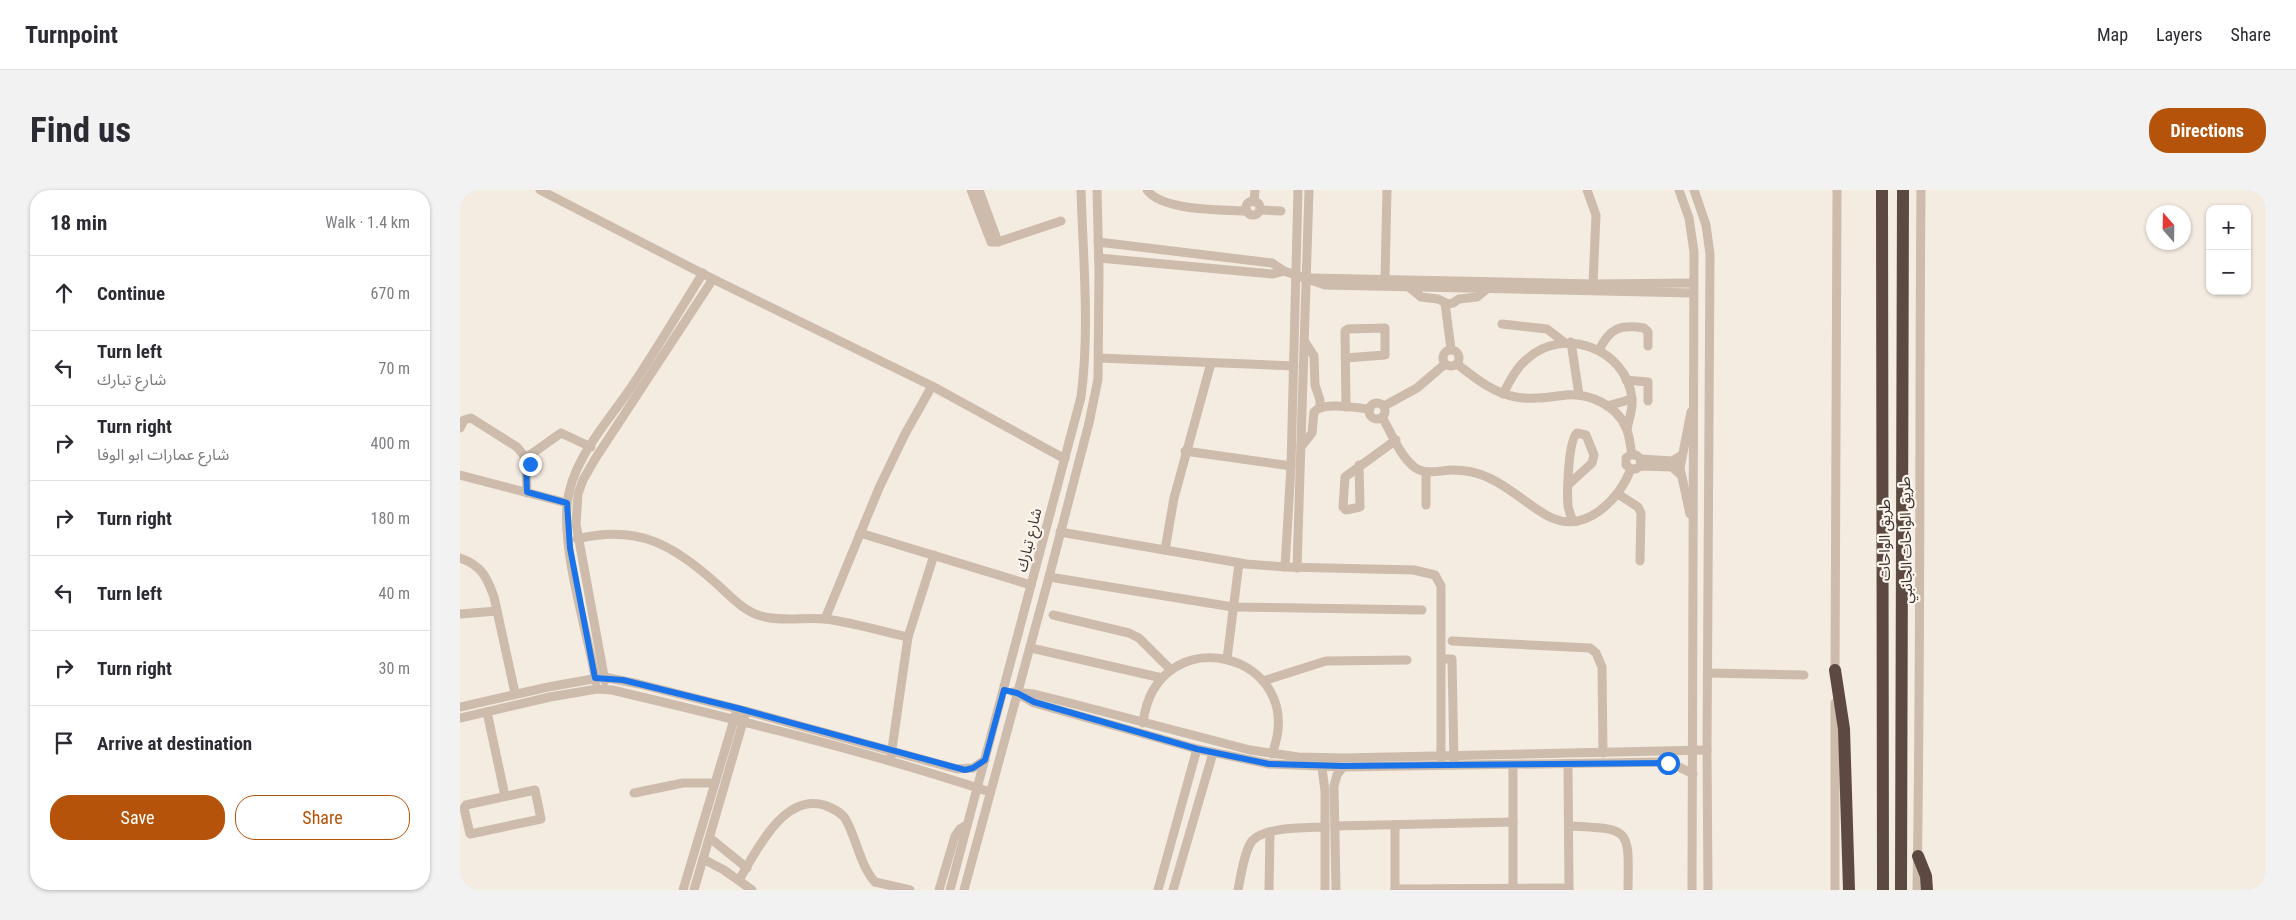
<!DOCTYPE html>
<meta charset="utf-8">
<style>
:root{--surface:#fff;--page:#f2f2f3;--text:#2b2b33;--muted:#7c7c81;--line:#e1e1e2;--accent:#b45309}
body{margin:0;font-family:"Roboto Condensed","Noto Sans Arabic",sans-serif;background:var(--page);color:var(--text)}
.controls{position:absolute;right:15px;top:15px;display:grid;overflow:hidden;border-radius:10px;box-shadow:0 1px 4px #0004}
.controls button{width:45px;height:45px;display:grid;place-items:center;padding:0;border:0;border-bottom:1px solid var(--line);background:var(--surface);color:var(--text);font:25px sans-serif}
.compass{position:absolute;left:1686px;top:15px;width:45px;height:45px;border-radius:50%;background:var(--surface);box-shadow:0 1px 4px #0004;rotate:340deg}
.stop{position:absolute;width:15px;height:15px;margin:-11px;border:4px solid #1a73e8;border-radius:50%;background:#fff}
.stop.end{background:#1a73e8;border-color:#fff;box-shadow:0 1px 5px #0008}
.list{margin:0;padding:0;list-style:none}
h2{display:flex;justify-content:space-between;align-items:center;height:65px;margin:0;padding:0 20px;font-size:21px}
h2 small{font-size:16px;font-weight:400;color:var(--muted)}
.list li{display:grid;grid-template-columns:32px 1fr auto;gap:15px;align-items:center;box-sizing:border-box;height:75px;padding:0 20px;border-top:1px solid var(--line)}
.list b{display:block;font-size:19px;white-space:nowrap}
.list p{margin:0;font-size:16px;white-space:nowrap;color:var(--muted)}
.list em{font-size:16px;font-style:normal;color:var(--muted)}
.actions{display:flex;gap:10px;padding:15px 20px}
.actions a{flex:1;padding:11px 0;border:1px solid var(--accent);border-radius:20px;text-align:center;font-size:18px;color:var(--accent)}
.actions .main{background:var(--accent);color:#fff}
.icon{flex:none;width:28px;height:28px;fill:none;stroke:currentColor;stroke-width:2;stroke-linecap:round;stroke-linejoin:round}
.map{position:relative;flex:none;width:1806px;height:700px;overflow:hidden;border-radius:20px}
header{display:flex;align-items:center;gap:30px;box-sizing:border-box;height:70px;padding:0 25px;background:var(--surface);border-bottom:1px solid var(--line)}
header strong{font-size:24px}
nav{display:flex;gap:28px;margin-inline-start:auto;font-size:18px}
.intro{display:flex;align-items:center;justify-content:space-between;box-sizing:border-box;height:120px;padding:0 30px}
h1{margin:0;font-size:35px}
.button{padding:12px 22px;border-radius:20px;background:var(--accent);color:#fff;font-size:18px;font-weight:700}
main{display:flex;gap:30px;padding:0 30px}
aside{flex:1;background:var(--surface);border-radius:20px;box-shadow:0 1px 4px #0004}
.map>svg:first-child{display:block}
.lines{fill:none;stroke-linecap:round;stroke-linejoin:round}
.minor{stroke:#cdbbac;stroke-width:9}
.highway{stroke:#5c4a42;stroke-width:12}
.route{stroke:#1a73e8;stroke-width:6}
.labels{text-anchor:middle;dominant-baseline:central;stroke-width:4.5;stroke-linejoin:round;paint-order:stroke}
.street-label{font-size:15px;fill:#3b302b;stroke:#fbf5ee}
</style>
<header>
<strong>Turnpoint</strong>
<nav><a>Map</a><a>Layers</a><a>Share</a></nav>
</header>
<div class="intro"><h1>Find us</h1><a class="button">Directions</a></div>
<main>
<aside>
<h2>18 min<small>Walk · 1.4 km</small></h2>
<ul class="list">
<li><svg class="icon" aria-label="ahead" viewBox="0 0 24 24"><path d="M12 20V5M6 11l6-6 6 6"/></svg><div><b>Continue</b></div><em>670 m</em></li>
<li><svg class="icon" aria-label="left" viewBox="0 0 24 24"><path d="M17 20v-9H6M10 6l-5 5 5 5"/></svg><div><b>Turn left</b><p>شارع تبارك</p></div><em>70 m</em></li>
<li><svg class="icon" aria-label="right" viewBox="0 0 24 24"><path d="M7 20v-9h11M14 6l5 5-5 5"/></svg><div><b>Turn right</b><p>شارع عمارات ابو الوفا</p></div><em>400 m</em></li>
<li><svg class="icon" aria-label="right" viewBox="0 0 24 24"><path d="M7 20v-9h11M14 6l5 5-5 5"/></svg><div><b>Turn right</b></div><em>180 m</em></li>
<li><svg class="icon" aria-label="left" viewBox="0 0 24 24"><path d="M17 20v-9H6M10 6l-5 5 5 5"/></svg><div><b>Turn left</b></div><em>40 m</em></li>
<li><svg class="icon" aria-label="right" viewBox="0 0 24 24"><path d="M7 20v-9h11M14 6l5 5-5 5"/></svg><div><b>Turn right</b></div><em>30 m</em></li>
<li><svg class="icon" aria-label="arrive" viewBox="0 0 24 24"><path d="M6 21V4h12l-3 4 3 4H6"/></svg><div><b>Arrive at destination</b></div></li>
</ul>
<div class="actions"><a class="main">Save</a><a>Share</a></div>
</aside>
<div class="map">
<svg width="1806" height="700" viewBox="0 0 1806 700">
<rect width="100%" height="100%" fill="#f4ebe1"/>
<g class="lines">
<g class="minor">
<polyline points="80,0 253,89 472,196 605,269"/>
<polyline points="511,0 531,52 538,52 601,31"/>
<polyline points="519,0 538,52"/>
<path d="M687 0C702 21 762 20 787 21"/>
<polyline points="1127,0 1136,25 1133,94"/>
<polyline points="1219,0 1229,28 1234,62 1232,700"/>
<polyline points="1234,0 1246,35 1250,64 1247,560 1248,700"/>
<circle cx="793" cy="18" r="7"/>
<polyline points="794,12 795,0"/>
<polyline points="800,20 821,21"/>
<polyline points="638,52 812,73 824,81 813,84 639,68"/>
<polyline points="824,81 865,95 1233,103"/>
<polyline points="851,88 1133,94 1233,93"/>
<polyline points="925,89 927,0"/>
<polyline points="949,97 961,107 978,109 988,114 993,113 999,109 1017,107 1027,99"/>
<polyline points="985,113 991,159"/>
<polyline points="1042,134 1087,139 1104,152"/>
<polyline points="845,152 854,166 855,195 860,210 860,217"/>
<polyline points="1111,152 1119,205"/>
<circle cx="991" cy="168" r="8"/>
<path d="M1139 160C1150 138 1160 134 1184 138L1188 142V156"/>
<polyline points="639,168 834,176"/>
<polyline points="885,168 925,165 925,138 888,139 885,141 886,217"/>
<path d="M997 174C1015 188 1033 203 1056 207 1073 210 1089 207 1106 205 1129 203 1157 215 1166 238 1170 246 1170 256 1172 264"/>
<polyline points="1166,190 1188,192 1188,211"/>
<path d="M1043 204C1050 191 1056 178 1067 169 1103 136 1167 158 1172 209 1173 219 1169 229 1167 239"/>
<circle cx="917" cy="221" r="8"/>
<polyline points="924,216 957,198 985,174"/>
<polyline points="1147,216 1172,209"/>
<path d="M922 227C931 242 939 264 953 276 964 286 980 280 993 280 1005 280 1016 282 1027 287 1051 297 1070 318 1092 328 1127 343 1159 309 1171 279"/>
<polyline points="0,238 4,230 11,228 57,257 65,267"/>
<path d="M841 257 852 243 854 222C863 211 896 218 910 219"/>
<polyline points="725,261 831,276"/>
<polyline points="70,265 101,243 131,257"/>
<circle cx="69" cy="270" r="5"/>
<polyline points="1181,269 1212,271 1222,265"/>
<polyline points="66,274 67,303"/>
<polyline points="899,275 900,317 886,320 883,317 885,287 936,250"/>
<polyline points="1180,276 1181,269 1176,265 1170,265 1166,268 1166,275 1171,279 1176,279 1180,276 1212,277 1220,284"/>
<polyline points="966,282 966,315"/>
<polyline points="0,285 107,313"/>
<path d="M1108 295 1132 273 1134 265 1126 245 1117 243C1108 251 1107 303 1108 316 1109 322 1111 326 1113 331"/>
<polyline points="1158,304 1178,317 1181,323 1180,371"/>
<polyline points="1230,324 1220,278 1231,222"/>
<polyline points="600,342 786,374 825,377 954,380 975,385 981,396 981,569"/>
<polyline points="400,343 571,395"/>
<path d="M117 349C178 334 214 355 258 395 270 406 285 422 301 426 322 432 345 427 366 429 394 433 421 441 448 447"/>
<polyline points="705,360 714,308 751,173"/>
<path d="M0 368C21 375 27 387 34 407L55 503"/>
<polyline points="825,377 831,276 838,0"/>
<polyline points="837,378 849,0"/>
<polyline points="589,387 773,417 962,420"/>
<polyline points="0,424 37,421"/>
<polyline points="593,425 669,443 679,448 711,480"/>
<polyline points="365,429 419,298 445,244 472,196"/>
<polyline points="992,451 1130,458 1136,463 1142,477 1143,563"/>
<polyline points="571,458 702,488"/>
<polyline points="767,469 779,373"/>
<polyline points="982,469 992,469 994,571"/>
<polyline points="1248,483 1344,485"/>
<polyline points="1375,485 1377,0"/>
<polyline points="145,491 116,334 118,304 123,290 135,269 253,89"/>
<polyline points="803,491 866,471 947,470"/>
<path d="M136 492C127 439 103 368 107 315 111 269 150 230 174 193 198 157 220 120 243 83"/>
<polyline points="553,502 574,504 614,514 790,560 838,567 884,568 1247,560"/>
<polyline points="557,503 574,513 737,559 809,574 883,577 1199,572 1217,576 1233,584"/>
<polyline points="0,517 88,497 144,487 179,494 286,521 497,579 513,578 525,570"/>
<polyline points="27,522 45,606"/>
<path d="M0 528 90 507 137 499 152 500C279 530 406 561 530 602"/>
<path d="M683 533C696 425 851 462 812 564"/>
<polyline points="431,566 448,447 474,365"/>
<polyline points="861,570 865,601 865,700"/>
<polyline points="1053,575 1053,698"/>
<polyline points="1108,575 1109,700"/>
<polygon points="75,600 81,629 10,644 4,618 6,615"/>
<polyline points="174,603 223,593 255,593"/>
<polyline points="875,636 1053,632"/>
<path d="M1109 636C1171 639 1169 637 1168 700"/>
<polyline points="250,648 287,678"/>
<polyline points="243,669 264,680 292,700"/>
<path d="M279 690C296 662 323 603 364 615 372 618 382 622 386 630 397 650 400 675 415 692L450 700"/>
<polyline points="935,699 1109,698"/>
<polyline points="223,700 276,523"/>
<polyline points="234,700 285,525"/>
<polyline points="479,700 495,646 500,639 507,635"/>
<path d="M490 700 621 207C630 139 623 68 621 0"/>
<polyline points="504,700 589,387 629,233 638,189 639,82 637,0"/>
<polyline points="698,700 737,559"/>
<polyline points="713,700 753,563"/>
<path d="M778 700C781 686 783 667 790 654 800 636 846 638 865 637"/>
<polyline points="809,700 810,642"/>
<polyline points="876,700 874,596 877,585 883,577"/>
<polyline points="935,700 935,635"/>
<polyline points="1375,700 1375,513"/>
<path d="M1457 700C1461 467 1459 233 1461 0"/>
</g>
<g class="highway">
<polyline points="1422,0 1423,700"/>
<polyline points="1375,480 1384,539 1389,700"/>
<polyline points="1458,666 1466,686 1467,700"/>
<polyline points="1441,700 1443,0"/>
</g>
</g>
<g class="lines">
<polyline class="route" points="70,274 66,274 67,302 107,313 110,358 135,488 163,490 277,518 505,580 513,578 525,570 544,500 557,503 574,512 737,559 809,574 883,576 1208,573"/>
</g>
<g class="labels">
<g class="street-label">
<text transform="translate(569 350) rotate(-76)">شارع تبارك</text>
<text transform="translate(1425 350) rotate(-90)">طريق الواحات</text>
<text transform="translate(1446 350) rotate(-91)">طريق الواحات الجانبي</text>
</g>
</g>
</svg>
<div class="controls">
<button>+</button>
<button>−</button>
</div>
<svg class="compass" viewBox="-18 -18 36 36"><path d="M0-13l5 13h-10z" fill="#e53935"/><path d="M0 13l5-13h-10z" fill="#7c7c81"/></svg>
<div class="stop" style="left:1208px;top:573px"></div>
<div class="stop end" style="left:70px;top:274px"></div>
</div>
</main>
